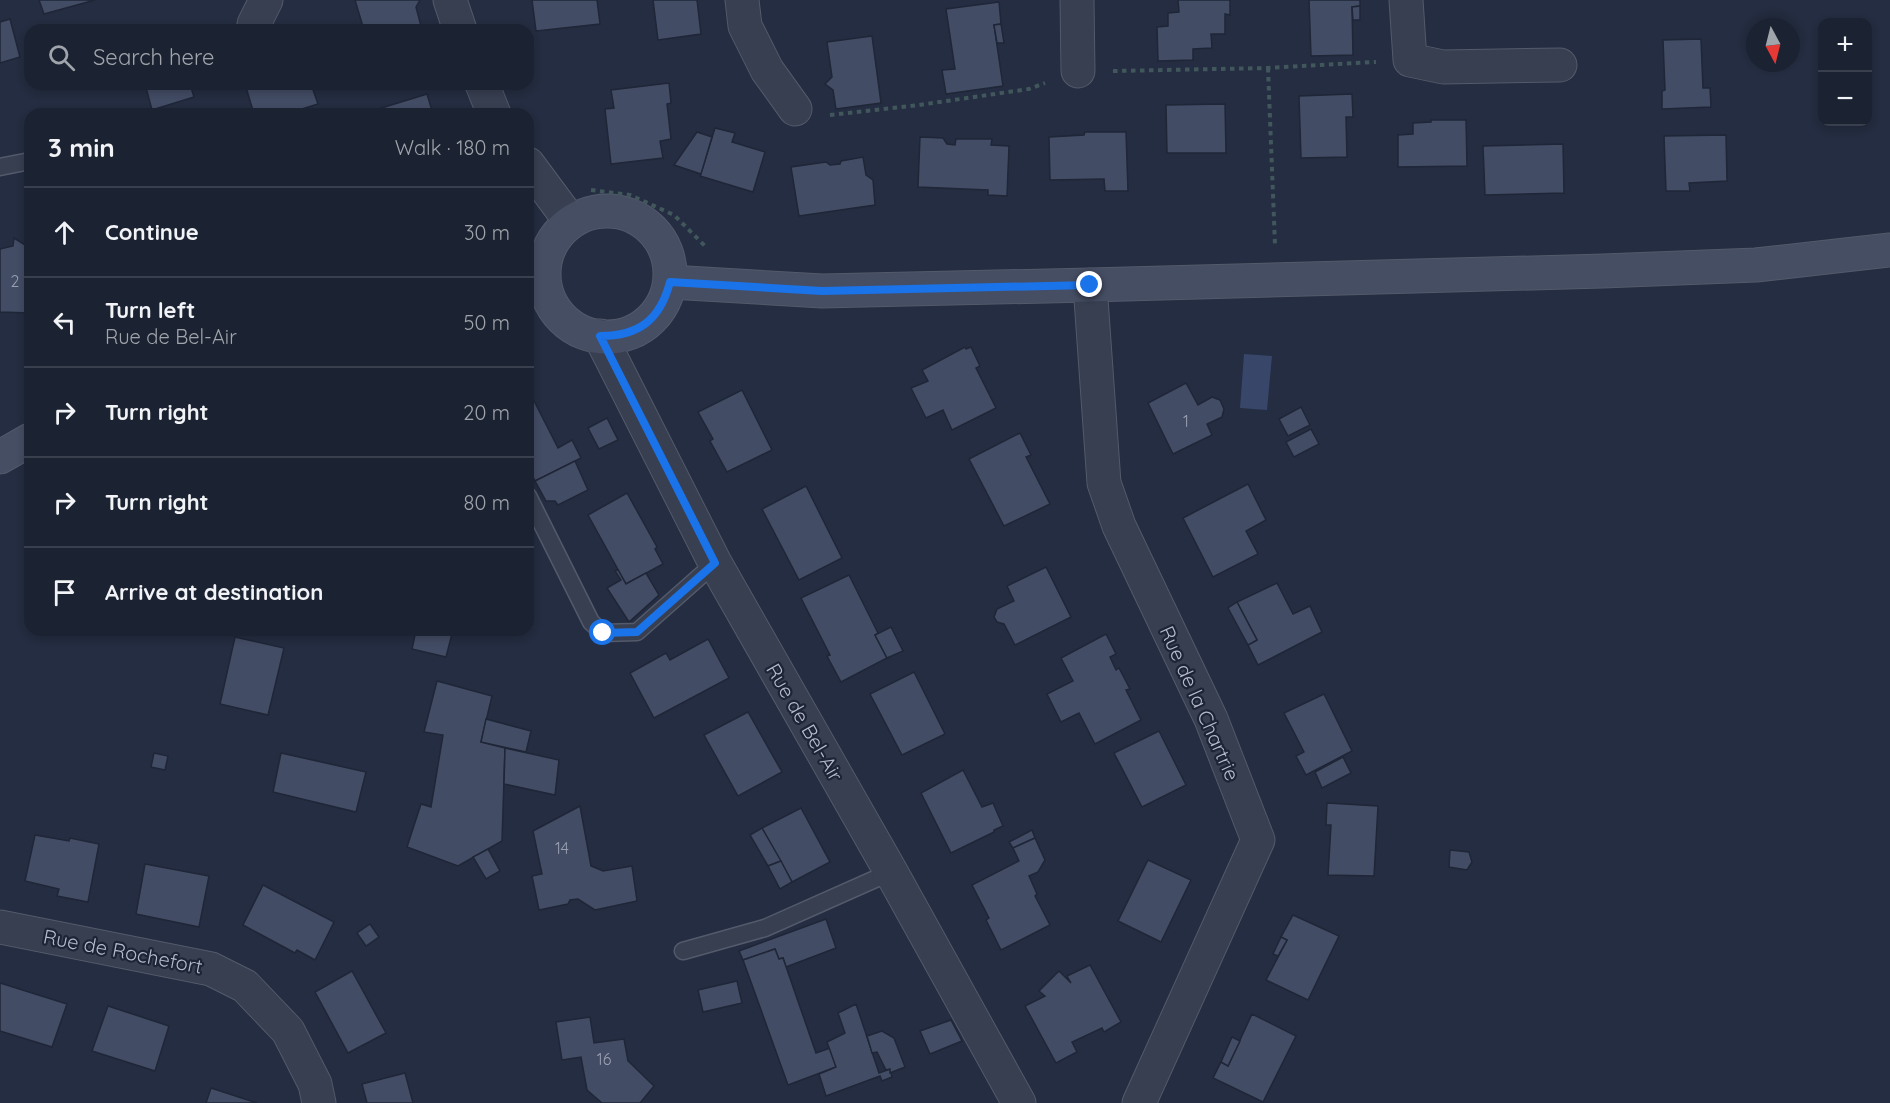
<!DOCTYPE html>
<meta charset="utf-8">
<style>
:root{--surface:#1b2231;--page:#282f3d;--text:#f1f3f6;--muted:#a0a4ab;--line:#393f4d}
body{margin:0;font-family:Quicksand,sans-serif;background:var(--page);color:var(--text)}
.controls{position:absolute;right:18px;top:18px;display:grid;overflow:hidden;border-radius:12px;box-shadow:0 3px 9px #0003}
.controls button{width:54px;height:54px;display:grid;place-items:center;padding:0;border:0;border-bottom:2px solid var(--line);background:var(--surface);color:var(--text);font:30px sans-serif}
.compass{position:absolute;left:1746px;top:18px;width:54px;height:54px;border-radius:50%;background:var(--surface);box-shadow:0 3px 9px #0003;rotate:173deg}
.stop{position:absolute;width:18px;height:18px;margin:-14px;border:4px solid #1a73e8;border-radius:50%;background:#fff}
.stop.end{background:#1a73e8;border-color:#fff;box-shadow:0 2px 6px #0008}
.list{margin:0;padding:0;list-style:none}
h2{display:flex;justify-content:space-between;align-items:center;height:78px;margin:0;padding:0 24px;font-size:26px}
h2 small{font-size:20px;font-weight:400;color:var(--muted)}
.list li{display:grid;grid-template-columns:39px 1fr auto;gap:18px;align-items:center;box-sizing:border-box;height:90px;padding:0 24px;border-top:2px solid var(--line)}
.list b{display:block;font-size:22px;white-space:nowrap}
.list p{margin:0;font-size:20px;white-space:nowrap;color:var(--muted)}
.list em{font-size:20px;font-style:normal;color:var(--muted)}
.icon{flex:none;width:33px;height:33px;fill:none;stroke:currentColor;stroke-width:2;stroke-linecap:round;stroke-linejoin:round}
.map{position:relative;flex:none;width:1890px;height:1103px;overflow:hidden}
.search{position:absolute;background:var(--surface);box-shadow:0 3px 9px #0003;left:24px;top:24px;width:510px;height:66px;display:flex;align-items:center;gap:15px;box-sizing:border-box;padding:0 21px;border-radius:18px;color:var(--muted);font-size:22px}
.panel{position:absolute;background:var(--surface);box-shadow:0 3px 9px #0003;left:24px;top:108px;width:510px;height:528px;border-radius:18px}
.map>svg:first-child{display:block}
.water{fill:#374669}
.building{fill:#424c64;stroke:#1f2638;stroke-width:1.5}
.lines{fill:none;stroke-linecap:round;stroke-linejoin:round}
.lane-casing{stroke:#535a6b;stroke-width:19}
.street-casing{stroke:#535a6b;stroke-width:35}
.secondary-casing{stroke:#535a6b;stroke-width:35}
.path{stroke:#41575c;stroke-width:4;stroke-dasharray:4.5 4.5;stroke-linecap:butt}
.lane{stroke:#383f51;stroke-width:16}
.street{stroke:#383f51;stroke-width:33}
.secondary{stroke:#464e64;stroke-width:33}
.route{stroke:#1a73e8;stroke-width:8}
.labels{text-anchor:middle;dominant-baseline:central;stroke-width:4.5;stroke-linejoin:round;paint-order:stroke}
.number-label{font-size:16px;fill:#989fb1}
.street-label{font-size:20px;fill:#b5bbcb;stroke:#1d2436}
</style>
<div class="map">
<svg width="1890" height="1103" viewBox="0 0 1890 1103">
<rect width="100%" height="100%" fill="#242d41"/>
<polygon class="water" points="1244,354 1272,356 1267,410 1240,408"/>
<g class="building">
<polygon points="39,0 95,0 44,14"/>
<polygon points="355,0 420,0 416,7 421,26 410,30 364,30"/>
<polygon points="532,0 597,0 600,24 536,31"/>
<polygon points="653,0 697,0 701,34 658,40"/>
<polygon points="1178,0 1230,0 1230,15 1225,14 1225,34 1211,34 1212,48 1193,49 1193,60 1158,61 1157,27 1168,26 1168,13 1179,12"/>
<polygon points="1309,0 1360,0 1360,6 1352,7 1353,55 1311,56"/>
<polygon points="999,2 1001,24 994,25 1003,86 946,94 942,70 955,69 946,9"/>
<polygon points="1360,6 1360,20 1353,20 1352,7"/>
<polygon points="10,19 20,57 0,63 0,22"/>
<polygon points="1001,24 1004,43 997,43 994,25"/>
<polygon points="872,36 881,103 836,109 833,90 825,84 832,77 827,42"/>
<polygon points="1701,39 1703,88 1710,88 1711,107 1662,109 1662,91 1665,90 1663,40"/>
<polygon points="669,83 671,103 667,104 671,139 660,141 663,158 611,164 605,109 614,108 611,90"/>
<polygon points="145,84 190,84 194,97 152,110"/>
<polygon points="245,84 311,84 318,104 286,114 254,114"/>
<polygon points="427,94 433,114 376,114 375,110"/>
<polygon points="1352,94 1353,117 1346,117 1347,157 1301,158 1299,96"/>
<polygon points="1225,104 1226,153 1167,153 1166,105"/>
<polygon points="1431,120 1466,120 1467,166 1398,167 1398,135 1413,134 1413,123 1431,122"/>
<polygon points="715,128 735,133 732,142 765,152 753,192 700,176"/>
<polygon points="697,132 712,137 701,174 674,165"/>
<polygon points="1126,132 1128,191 1105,191 1104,179 1050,180 1049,137 1084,135 1085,132"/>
<polygon points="1726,135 1727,181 1689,183 1690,191 1666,191 1664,136"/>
<polygon points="920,137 943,138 947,144 955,145 956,139 992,139 991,145 1009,146 1007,196 988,195 988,190 918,187"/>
<polygon points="1563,144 1564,193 1485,195 1483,146"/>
<polygon points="863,157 866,175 873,180 875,205 799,216 791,167 826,162 830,165 840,164 841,161"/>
<polygon points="14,238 30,248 30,313 0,312 0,249 13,246"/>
<polygon points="965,347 966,349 971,347 980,366 976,368 996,408 952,430 943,410 926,418 911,388 928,381 922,370"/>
<polygon points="1186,383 1198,405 1212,397 1220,400 1224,409 1222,417 1207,424 1212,435 1173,454 1148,403"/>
<polygon points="528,389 558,448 572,440 581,458 535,481 528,467"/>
<polygon points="742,390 772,450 727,472 710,441 713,439 698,412"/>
<polygon points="1301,407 1310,425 1288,436 1279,419"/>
<polygon points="607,418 618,440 599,449 588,428"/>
<polygon points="1311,429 1319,444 1294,457 1286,442"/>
<polygon points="1020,433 1031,455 1026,457 1050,504 1004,526 969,459"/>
<polygon points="575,461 588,490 558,505 555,501 546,501 535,481"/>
<polygon points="1248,484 1266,520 1246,531 1258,554 1213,577 1183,518"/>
<polygon points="806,486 842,558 799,580 762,509"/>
<polygon points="627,493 657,547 655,549 663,564 626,584 588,515"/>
<polygon points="1046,567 1071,617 1015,645 1004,624 997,622 994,617 997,609 1014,601 1007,586"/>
<polygon points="618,570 626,584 646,573 659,595 629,622 607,588 621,580 615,571"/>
<polygon points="849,575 878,633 875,635 887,658 841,682 827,656 830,655 801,598"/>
<polygon points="1277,583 1293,614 1310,606 1322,632 1258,665 1248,645 1257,640 1237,602"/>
<polygon points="1237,602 1257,640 1248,645 1228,608"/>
<polygon points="891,627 903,651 887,658 875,635"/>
<polygon points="416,630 453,630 446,657 412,649"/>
<polygon points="1106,634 1116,654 1110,657 1116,670 1119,668 1130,689 1126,690 1141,720 1095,744 1079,713 1061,722 1047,694 1073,681 1061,658"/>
<polygon points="235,637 284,648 268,715 220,704"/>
<polygon points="708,639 729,678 654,718 630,673 666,653 670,660"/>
<polygon points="914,672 945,734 902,755 870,694"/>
<polygon points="437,681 492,696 481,742 505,748 502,841 458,866 407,847 421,804 431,807 443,735 424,732"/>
<polygon points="1324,694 1352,751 1306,775 1296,756 1304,752 1284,713"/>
<polygon points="748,712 782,772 738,796 704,735"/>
<polygon points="486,719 531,731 526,752 481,742"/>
<polygon points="1159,731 1186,785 1142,807 1114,753"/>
<polygon points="505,748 559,760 555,795 504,784"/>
<polygon points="154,753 168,756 165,770 151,767"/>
<polygon points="281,753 366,772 356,812 273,792"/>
<polygon points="1343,757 1351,773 1322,788 1315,772"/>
<polygon points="963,770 982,807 993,803 1003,826 994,830 994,832 951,853 921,793"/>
<polygon points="1327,803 1378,806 1374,876 1328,875 1331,825 1326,825"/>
<polygon points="580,806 591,866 603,871 632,866 637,901 595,910 578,899 570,900 568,904 539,910 532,876 542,874 533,831"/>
<polygon points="801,808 830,862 792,882 762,828"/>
<polygon points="762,828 781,861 768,866 750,835"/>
<polygon points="1032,830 1035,838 1013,848 1009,842"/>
<polygon points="35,835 69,841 70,838 99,844 88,902 57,896 59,889 25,881"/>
<polygon points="1035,838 1045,860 1038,872 1029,876 1037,894 1035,896 1050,925 1001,950 986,920 989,918 972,885 1019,861 1013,848"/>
<polygon points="488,849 500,871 486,879 473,857"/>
<polygon points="1450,850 1469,852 1472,862 1467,870 1449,867"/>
<polygon points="1148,860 1191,880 1161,942 1118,921"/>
<polygon points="781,861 792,882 780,889 768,866"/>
<polygon points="145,864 209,876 199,927 136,914"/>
<polygon points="263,885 334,922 315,960 297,950 295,953 243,925"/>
<polygon points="1293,915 1339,936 1308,1000 1266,980 1287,940 1281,937"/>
<polygon points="826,919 836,948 786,967 783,958 779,959 775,949 743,960 739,951"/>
<polygon points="370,924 379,937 366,946 357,933"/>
<polygon points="1281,937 1287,940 1278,956 1273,954"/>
<polygon points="775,949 779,959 783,958 816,1053 830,1048 836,1067 788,1085 743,960"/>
<polygon points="1090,965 1121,1022 1104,1032 1102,1028 1072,1042 1077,1052 1056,1063 1025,1006 1045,996 1039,991 1059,971 1071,983 1067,976"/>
<polygon points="352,971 386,1033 348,1053 315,992"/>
<polygon points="737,981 742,1003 703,1012 698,990"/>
<polygon points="0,983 67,1004 52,1047 0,1031"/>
<polygon points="856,1004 879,1073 890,1069 892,1077 882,1081 880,1076 826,1096 819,1074 836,1067 827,1042 845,1033 838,1013"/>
<polygon points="108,1006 169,1026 155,1071 92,1051"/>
<polygon points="1252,1014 1296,1036 1263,1102 1213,1078 1221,1062 1228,1066"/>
<polygon points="590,1017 594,1043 624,1039 628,1061 654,1086 640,1103 602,1103 587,1090 581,1057 562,1060 556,1022"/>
<polygon points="951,1020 962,1041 930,1054 920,1031"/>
<polygon points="882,1031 894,1038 905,1067 890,1073 890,1069 886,1070 877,1052 872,1053 867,1036"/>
<polygon points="1232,1037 1240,1041 1228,1066 1221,1062"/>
<polygon points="405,1073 413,1103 367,1103 362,1084"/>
<polygon points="211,1088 257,1103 206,1103"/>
</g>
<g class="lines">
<defs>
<g id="lane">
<polyline points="0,167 30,161"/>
<polyline points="528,496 591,622 603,633 637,632 715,563"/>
<polyline points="683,951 765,928 891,872"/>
</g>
<g id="street">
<polyline points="450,0 460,30"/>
<polyline points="742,0 745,26 767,70 795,109"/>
<polyline points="1077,0 1078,71"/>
<polyline points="1406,0 1410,60 1443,67 1560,65"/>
<polyline points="254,24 266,0"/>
<polyline points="482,84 494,114"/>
<polyline points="528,164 571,222"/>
<polyline points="1090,285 1104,483 1119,526 1211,719 1258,840 1139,1103"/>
<polyline points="600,336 715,563 891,872 1019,1103"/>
<polyline points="0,927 211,969 245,986 288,1031 315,1084 319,1103"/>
</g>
<g id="secondary">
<circle cx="607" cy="274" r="63"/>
<polyline points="670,282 822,291 1090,285 1603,271 1756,265 1890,250"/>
<polyline points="0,457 30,440"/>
</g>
</defs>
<use href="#lane" class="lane-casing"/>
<use href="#street" class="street-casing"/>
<use href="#secondary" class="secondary-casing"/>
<g class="path">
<polyline points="1268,68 1275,245"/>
<polyline points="1113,71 1268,68 1376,62"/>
<polyline points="830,115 919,105 1029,89 1045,83"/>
<polyline points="591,190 630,195 674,215 707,248"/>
</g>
<use href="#lane" class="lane"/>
<use href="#street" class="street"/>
<use href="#secondary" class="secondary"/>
</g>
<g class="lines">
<path class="route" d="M603 633 637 632 715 563 600 336C639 336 660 320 670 282L822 291 1090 285"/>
</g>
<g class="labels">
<g class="number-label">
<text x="15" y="281">2</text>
<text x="1186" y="421">1</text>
<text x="562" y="848">14</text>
<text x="604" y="1059">16</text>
</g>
<g class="street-label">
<text transform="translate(1200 703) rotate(66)">Rue de la Chartrie</text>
<text transform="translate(805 722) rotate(60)">Rue de Bel-Air</text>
<text transform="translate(123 951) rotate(11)">Rue de Rochefort</text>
</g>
</g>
</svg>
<div class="controls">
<button>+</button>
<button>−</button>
</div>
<svg class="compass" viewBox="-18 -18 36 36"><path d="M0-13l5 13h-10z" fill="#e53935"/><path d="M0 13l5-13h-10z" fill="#a0a4ab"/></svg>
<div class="stop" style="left:603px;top:633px"></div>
<div class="stop end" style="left:1090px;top:285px"></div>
<div class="search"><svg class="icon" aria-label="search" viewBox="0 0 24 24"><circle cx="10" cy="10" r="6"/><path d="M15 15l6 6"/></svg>Search here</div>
<section class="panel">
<h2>3 min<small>Walk · 180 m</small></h2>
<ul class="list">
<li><svg class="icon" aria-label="ahead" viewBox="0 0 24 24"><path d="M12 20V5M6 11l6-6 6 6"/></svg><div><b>Continue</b></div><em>30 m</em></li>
<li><svg class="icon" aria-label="left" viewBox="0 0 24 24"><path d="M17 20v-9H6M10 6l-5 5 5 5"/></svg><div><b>Turn left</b><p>Rue de Bel-Air</p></div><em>50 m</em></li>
<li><svg class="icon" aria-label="right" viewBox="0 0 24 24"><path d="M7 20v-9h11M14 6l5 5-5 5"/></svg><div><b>Turn right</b></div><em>20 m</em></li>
<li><svg class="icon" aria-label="right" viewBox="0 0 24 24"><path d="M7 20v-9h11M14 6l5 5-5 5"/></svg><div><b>Turn right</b></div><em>80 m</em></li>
<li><svg class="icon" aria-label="arrive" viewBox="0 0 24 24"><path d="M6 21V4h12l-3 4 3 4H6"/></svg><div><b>Arrive at destination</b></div></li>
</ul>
</section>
</div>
